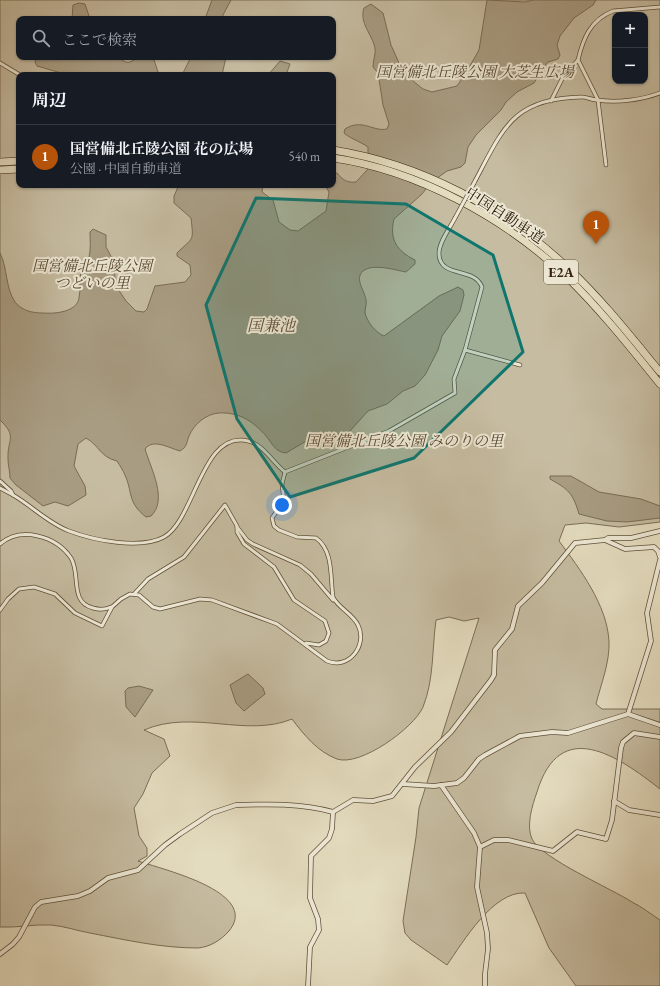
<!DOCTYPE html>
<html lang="ja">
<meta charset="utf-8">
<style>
:root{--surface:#171b24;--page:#20242c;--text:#f1f3f6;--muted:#9ea1a6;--line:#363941;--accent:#b45309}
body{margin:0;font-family:"EB Garamond","Noto Serif JP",serif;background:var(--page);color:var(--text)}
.controls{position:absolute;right:12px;top:12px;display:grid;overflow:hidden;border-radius:8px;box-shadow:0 1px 3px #0004}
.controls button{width:36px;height:36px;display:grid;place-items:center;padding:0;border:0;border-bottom:1px solid var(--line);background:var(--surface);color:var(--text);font:20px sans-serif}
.you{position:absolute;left:282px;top:505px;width:14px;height:14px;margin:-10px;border:3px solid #fff;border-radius:50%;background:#1a73e8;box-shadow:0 0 0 6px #1a73e833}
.badge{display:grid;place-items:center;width:26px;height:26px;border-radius:50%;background:var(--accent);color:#fff;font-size:13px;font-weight:700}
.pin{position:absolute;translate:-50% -33px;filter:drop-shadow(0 1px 2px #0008)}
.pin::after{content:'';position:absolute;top:21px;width:14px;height:12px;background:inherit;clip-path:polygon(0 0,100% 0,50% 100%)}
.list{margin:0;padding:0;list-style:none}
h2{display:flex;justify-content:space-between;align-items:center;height:52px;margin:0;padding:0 16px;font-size:17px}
h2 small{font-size:13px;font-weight:400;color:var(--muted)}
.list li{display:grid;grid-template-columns:26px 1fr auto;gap:12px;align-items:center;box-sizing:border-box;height:64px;padding:0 16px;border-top:1px solid var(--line)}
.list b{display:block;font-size:15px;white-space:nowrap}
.list p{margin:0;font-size:13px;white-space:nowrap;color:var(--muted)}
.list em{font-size:13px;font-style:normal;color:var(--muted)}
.icon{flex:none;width:22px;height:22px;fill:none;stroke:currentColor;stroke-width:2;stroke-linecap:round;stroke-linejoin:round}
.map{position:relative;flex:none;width:660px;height:986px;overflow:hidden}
.search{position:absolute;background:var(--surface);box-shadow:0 1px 3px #0004;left:16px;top:16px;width:320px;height:44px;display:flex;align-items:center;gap:10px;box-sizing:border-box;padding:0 14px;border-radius:8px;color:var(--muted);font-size:15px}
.panel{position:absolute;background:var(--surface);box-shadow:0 1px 3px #0004;left:16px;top:72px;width:320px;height:116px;border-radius:8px}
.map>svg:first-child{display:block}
.green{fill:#c6bca1;stroke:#7c6e56;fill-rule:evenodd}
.water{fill:#a89c82;stroke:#796b53}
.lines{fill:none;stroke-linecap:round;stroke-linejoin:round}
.pedestrian-casing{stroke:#5f5039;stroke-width:4.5}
.minor-casing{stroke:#5f5039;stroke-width:5.5}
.motorway-casing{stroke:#33210c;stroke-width:8}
.pedestrian{stroke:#ede8d5;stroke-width:3}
.minor{stroke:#ede8d5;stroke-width:4}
.motorway{stroke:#e4dcbf;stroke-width:7}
.pedestrian-bridge-casing{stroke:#5f5039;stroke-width:4.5;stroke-linecap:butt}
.pedestrian-bridge{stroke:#ede8d5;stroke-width:3}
.marked{fill:#0f766e;fill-opacity:0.2;stroke:#0f766e;stroke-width:3;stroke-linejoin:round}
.labels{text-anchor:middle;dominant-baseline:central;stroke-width:4;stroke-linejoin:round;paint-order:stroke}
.shield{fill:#ede8d5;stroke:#6b5d48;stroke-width:1}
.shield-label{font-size:14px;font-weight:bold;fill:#33210c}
.park-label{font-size:15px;font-style:italic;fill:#584831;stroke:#ede8d5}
.street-label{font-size:15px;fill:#33210c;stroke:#ede8d5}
.water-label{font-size:16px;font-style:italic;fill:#5c4c35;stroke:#ede8d5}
</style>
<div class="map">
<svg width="660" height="986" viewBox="0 0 660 986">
<rect width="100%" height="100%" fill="#e4dcbf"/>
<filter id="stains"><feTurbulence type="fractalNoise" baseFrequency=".005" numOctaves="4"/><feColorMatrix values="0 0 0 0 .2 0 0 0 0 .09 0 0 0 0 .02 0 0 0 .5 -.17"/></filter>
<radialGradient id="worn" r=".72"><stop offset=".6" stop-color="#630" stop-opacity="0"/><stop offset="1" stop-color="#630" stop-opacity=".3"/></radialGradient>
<path class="green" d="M0 0H660V522L619 527 586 523 565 525 559 541C580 569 607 605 609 641 610 662 601 684 596 704L602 709H660V789C618 756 560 716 537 792 532 806 526 826 532 839 541 858 612 889 632 902 642 907 651 914 660 920V986H576L549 948 525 893C493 891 463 942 447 965L411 940 405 933 403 921 416 837 419 808 479 618 464 621 449 617 436 620C432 649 434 680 423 707 414 728 360 767 337 759 318 752 304 735 292 719 246 738 193 709 144 730L164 739 170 756 152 773 143 794 134 808 139 836 147 848V856L138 861C161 869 261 892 229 931 221 940 210 947 198 948 161 948 126 940 90 933 78 931 64 926 51 925 34 924 17 928 0 927ZM615 15H645V81H615ZM19 19H333V57H19ZM19 75H333V185H19Z"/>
<g class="water">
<polygon points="212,0 231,0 223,15 223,19 205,19"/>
<path d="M487 0 525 2 533 0H596L593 5 574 18 560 36 557 45 560 55 558 59 548 62 543 68 534 83 517 92 506 102 501 110 476 135 468 147 465 163 461 167 447 171 433 181 421 195 394 219C389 240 397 251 415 260V264L406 272C395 270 373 263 363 271 354 279 365 291 366 300 367 304 365 308 365 312 366 321 376 333 384 336L439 296 458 287 463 290 464 295 460 311 442 336 438 350 425 375 415 386 403 391 387 404 368 411 350 431 343 434 308 440 286 453C275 452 272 443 266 436 253 421 239 412 219 413 206 414 194 424 189 436 186 444 187 447 180 451 169 448 153 438 145 449 151 469 168 500 151 516L146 517C127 502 133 493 125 475 123 470 120 466 117 461 100 457 100 446 86 438L78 444 74 466 85 486 86 495 68 506 55 502 43 506 16 485 10 478C10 471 8 466 8 459 7 439 18 437 0 420V253C8 269 5 287 15 302 22 311 33 313 43 313 55 314 77 312 79 298 81 289 79 279 81 270 83 265 87 261 89 257 91 250 90 239 90 232L93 229 106 235V247L113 260 116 286 126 301 136 311 144 312 147 309 155 286 185 282 191 275 190 265 177 256V253C193 237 194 243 191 218L174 203V196L179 185H263L262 192 273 200 279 222 290 230 298 231 326 211 329 192 325 185H333V173H337C343 180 347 183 356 182L368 169V147C361 142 349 138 344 133L345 129C362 118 373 132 387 129L389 124 383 105 378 73 373 67C373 60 376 54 375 48 372 34 359 23 364 8L371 4 383 13 391 45 399 63 413 81 423 89 432 92 457 86 467 71 479 50Z"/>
<polygon points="79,3 85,4 90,19 72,19 73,5"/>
<path d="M36 57H117C130 66 128 62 140 57 143 56 150 57 153 57L159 75H68L37 66 35 62Z"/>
<polygon points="191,57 226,57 222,75 182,75"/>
<polygon points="280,61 290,64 286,75 268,75"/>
<path d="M550 476H571L599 492 641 499 660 506V518L627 522 607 521 579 514C573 493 568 489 550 479Z"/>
<polygon points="248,674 263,688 265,694 244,711 236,703 230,685"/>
<polygon points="139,686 153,690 135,717 126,707 125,691 128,688"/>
</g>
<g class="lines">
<defs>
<g id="pedestrian">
<path d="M578 60C583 39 590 20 613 11L660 7"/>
<polyline points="0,63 20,75"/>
<polyline points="551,101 563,77 578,60 598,100 606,165"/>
<path d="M474 183C503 129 512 98 582 97 587 97 592 100 597 100 617 103 641 100 660 93"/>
<polyline points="465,350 520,365"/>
<path d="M285 472 389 431 455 393 454 379 465 350 482 287C474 266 439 279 439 253 439 242 450 228 455 218"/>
<path d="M0 481 11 491 13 495C32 506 48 523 69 531 93 540 140 550 164 537 195 520 202 429 248 441 263 444 273 463 285 472"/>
<polyline points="0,488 13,495"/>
<polyline points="237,527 247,540 253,544 300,565 311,574 333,600"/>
<path d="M0 544C21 526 56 536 71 558 81 574 69 602 93 608 100 610 105 610 111 607"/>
<polyline points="135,593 148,579 184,557 225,505 237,526 237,532 244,544 274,567 294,600 325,621 329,633 326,641 319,645 306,643"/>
<path d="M0 610 8 599 19 589 34 587 55 594 75 613 102 626 112 607 121 599 130 594 139 595 153 607 160 609 200 599 212 600 277 624 327 661C349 670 368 645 358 625 352 613 338 608 333 597 330 578 334 551 316 538L297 537 279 530 274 526 272 518 284 501 282 484 285 472"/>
</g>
<g id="minor">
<polyline points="660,531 631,538 608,538 605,540 625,549 654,547 658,551 660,557"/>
<polyline points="628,714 651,641 647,613 660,560"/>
<polyline points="403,784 434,786 457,783 464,778 479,759 485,755 520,736 552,732 568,733 628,714 660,725"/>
<polyline points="441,785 474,833 480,847 477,887 487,933 488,949 485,974 485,986"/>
<polyline points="614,801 629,810 660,815"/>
<polyline points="480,847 494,840 508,840 553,851 577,832 606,839 612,820 621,748 623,742 634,733 660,737"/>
<path d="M0 954 13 944 19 937 35 907 41 902 78 896 90 891 108 878 138 870 165 845 180 834 212 813 236 805C268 804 301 803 333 812"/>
<polyline points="308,986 310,947 319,930 318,919 310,898 311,856 329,838 332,829 333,812 353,800 373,801 392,796 415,767 451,732 491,680 494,675 495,650 512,629 518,606 542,583 575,543 605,540"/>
</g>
<g id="motorway">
<path d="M333 150C421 164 506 209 570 270 603 301 631 337 660 372"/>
<path d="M333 158C417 170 505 218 566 276 600 309 630 347 660 384"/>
<polyline points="0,162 19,161"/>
<polyline points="0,170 19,169"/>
</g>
</defs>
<use href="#pedestrian" class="pedestrian-casing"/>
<use href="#minor" class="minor-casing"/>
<use href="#motorway" class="motorway-casing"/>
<use href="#pedestrian" class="pedestrian"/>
<use href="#minor" class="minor"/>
<use href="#motorway" class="motorway"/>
<defs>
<polyline id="pedestrian-bridge" points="455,218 474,183"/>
</defs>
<use href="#pedestrian-bridge" class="pedestrian-bridge-casing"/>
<use href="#pedestrian-bridge" class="pedestrian-bridge"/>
</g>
<path class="marked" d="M256 198 406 204 493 255 523 352 414 458 290 497 237 419 206 305Z"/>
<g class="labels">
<rect class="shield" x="544" y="260" width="34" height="24" rx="3"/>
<g class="shield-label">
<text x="561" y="272">E2A</text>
</g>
<g class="park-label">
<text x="475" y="71">国営備北丘陵公園 大芝生広場</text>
<text x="92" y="265">国営備北丘陵公園<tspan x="92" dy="17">つどいの里</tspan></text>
<text x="404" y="440">国営備北丘陵公園 みのりの里</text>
</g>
<g class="street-label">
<text transform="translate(505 215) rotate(33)">中国自動車道</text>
</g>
<g class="water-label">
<text x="271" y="325">国兼池</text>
</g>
</g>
<rect width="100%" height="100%" filter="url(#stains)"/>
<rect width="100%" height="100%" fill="url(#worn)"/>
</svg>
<div class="controls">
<button>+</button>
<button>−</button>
</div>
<div class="you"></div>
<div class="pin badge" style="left:596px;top:244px">1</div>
<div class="search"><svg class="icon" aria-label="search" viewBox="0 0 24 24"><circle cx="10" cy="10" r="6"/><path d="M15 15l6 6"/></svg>ここで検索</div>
<section class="panel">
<h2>周辺<small></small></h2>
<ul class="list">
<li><span class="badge">1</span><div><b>国営備北丘陵公園 花の広場</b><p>公園 · 中国自動車道</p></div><em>540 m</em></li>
</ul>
</section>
</div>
